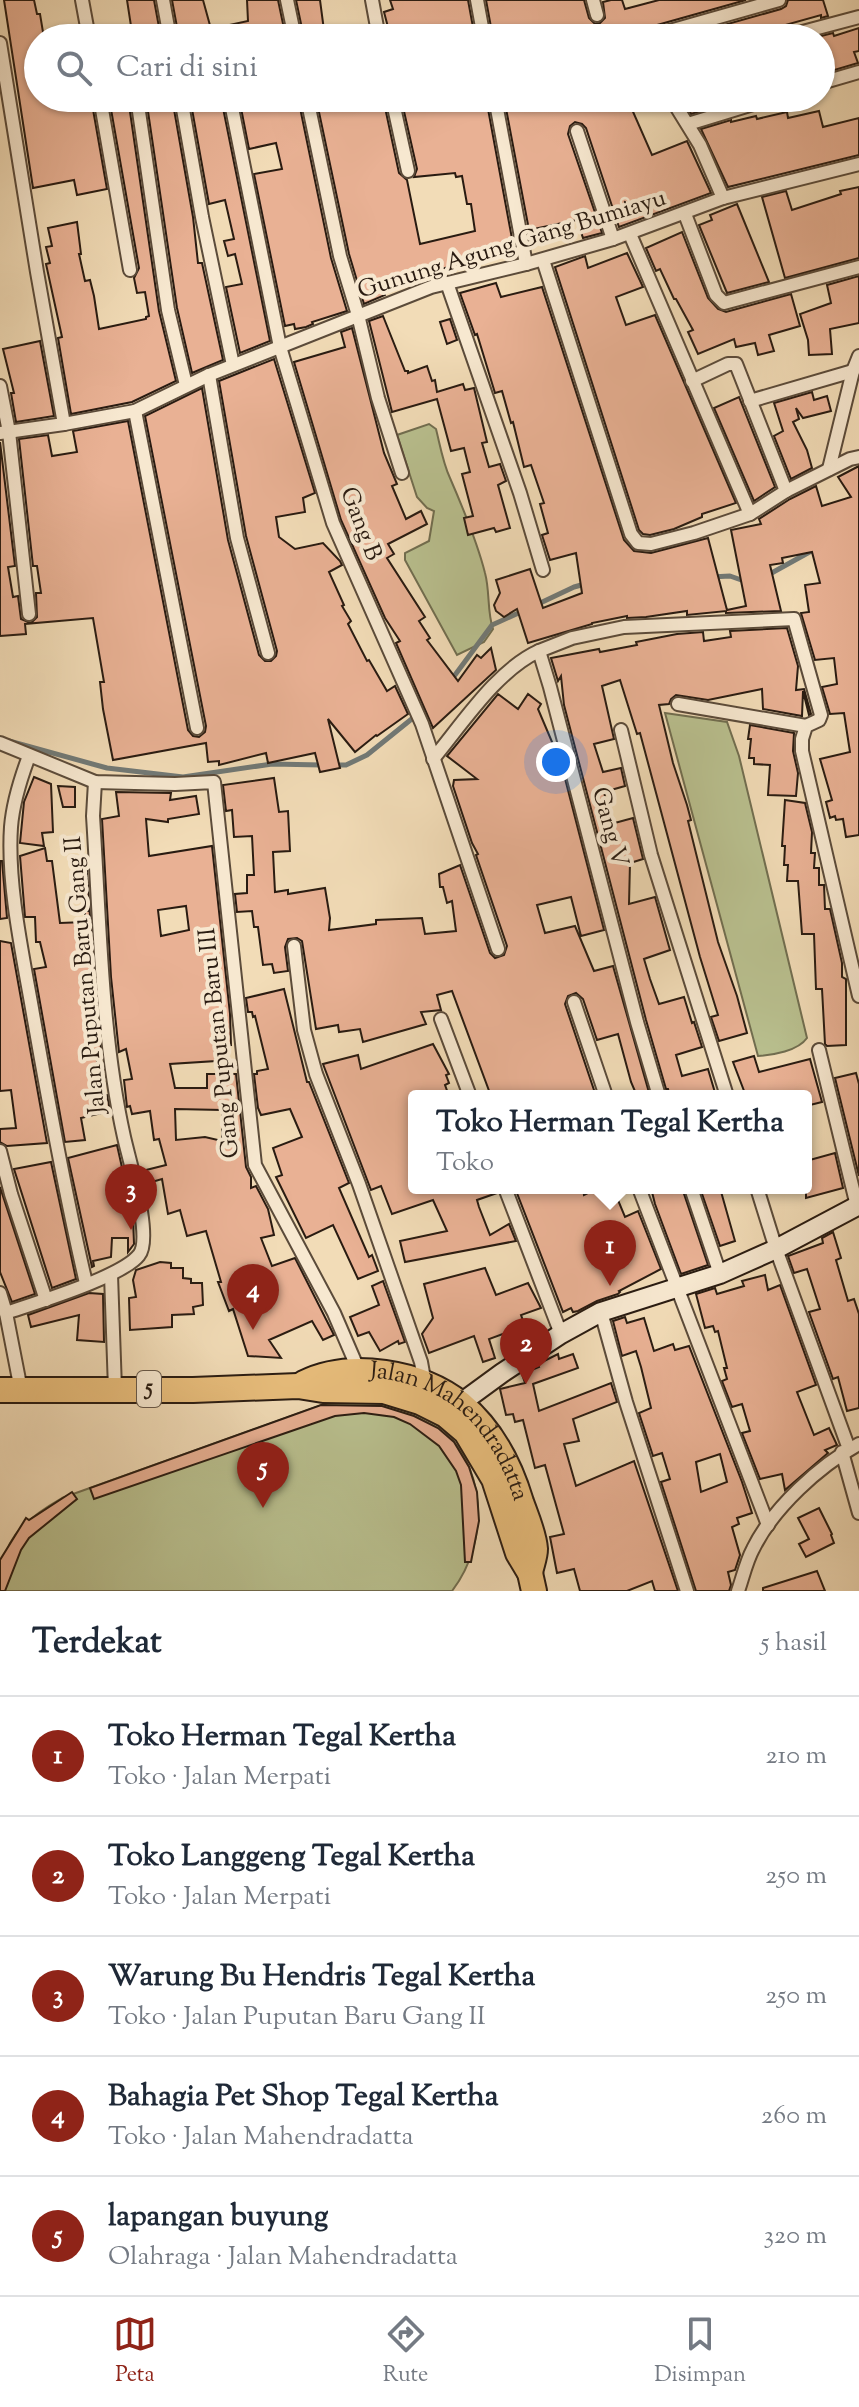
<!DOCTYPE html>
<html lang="id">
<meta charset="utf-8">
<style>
:root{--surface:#fff;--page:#f6f6f7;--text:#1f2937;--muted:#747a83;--line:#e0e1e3;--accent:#8f2418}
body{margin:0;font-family:"Sorts Mill Goudy",serif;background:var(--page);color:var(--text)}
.you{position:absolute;left:556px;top:762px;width:28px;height:28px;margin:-20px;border:6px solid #fff;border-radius:50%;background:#1a73e8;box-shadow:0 0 0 12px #1a73e833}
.badge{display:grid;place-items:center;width:52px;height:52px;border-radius:50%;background:var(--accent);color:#fff;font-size:26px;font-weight:700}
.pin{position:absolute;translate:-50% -66px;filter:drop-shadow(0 2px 4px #0008)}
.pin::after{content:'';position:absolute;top:42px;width:28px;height:24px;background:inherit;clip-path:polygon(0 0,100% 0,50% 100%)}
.popup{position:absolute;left:408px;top:1090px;width:404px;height:104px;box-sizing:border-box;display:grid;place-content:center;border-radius:8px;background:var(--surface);filter:drop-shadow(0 2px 6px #0005);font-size:26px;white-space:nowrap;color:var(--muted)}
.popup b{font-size:30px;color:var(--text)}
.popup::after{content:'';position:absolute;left:50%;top:100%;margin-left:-16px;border:16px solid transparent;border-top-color:var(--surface)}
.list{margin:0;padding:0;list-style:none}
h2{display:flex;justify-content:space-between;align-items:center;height:104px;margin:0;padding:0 32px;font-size:34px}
h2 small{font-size:26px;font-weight:400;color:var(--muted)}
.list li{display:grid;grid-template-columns:52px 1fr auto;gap:24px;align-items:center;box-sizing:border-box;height:120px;padding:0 32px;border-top:2px solid var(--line)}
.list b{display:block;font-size:30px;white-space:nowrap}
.list p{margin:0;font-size:26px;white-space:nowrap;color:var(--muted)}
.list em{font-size:26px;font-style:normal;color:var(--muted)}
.icon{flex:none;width:44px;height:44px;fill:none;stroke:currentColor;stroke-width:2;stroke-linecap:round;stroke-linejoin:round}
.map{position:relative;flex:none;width:859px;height:1591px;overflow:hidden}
.search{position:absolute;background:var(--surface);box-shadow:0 2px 6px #0004;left:24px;right:24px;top:24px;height:88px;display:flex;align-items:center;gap:20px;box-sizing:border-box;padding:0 28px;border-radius:44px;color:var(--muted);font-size:30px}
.sheet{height:704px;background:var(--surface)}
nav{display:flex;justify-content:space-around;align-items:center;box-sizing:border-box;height:112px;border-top:2px solid var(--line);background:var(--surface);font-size:22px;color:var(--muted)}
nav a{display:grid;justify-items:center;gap:4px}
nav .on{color:var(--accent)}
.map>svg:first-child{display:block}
.green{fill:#b9c08f;stroke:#716e50;stroke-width:2}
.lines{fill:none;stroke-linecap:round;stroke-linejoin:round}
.stream{stroke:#717976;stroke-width:5}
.building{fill:#e9b194;stroke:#291b11;stroke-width:2;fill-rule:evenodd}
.street-casing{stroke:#5b4b3a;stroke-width:16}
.secondary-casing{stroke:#291b11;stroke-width:22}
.highway-casing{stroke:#291b11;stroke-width:28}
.street{stroke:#f7e8d0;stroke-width:12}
.secondary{stroke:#f7e8d0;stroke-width:18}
.highway{stroke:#e9be7c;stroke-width:24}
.labels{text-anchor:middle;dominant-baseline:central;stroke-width:8;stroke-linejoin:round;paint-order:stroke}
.shield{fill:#f7e8d0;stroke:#67584a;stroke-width:2}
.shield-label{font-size:22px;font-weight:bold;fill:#291b11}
.street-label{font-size:24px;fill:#291b11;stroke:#f7e8d0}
</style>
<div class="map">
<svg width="859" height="1591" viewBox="0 0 859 1591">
<rect width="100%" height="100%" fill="#f2dcb7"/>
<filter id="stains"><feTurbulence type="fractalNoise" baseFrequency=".0025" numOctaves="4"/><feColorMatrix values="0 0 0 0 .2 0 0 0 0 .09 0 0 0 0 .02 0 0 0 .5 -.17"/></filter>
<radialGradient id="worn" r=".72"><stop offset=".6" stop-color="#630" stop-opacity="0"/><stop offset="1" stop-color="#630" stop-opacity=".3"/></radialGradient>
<g class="green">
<path d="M429 424 436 429C440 445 443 463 450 478 463 508 477 541 485 573 490 591 487 612 493 629L484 642 457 655 405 560V553L429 541 434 511 427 508 417 497 397 435Z"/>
<path d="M665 713 727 722 739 756 807 1038C798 1051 773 1055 758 1056Z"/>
<path d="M377 1400C396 1406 418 1410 435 1423 487 1462 491 1540 452 1591H0C0 1541 20 1522 62 1498L333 1401Z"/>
</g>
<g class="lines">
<g class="stream">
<polyline points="768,575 815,549"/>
<polyline points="711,577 730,576 747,582"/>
<polyline points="536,605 574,587 585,584"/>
<polyline points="452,679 492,625 523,611"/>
<polyline points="9,741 107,768 183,777 272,764 322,765"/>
<polyline points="336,765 346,765 367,755 429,705"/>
</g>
</g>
<g class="building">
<polygon points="4,0 34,0 37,14 40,14 44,38 38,38 38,98 91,98 107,189 77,195 74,180 33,188"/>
<polygon points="127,0 154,0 161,38 137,38 136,30 131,26"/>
<polygon points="172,0 203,0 211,29 248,21 247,0 278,0 286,38 179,38"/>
<polygon points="296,0 320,0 325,38 304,38"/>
<polygon points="390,0 468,0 475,38 396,38 393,30 389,31 384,12 393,9"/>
<polygon points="486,0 584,0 589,18 595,24 600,23 605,18 603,2 611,0 622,0 625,9 659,0 746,0 643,29 638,32 636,38 493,38"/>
<polygon points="788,0 823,0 828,16 821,18 821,15 746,36 746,38 678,38 781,9 786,6"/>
<polygon points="859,28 859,51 854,52 858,63 821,74 821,36 833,33 834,36"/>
<polygon points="109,98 128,98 159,311 176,381 132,402 71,414 58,338 62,337 46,264 50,263 46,247 52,246 48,228 77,222 81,254 79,254 85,281 90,280 94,296 99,329 146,319 146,317 149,316 145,292 137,293 134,278 139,268"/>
<polygon points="146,98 172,98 193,217 198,263 202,263 223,360 192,373 177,308"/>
<polygon points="190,98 221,98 270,341 240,353 226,287 242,284 235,254 228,256 224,241 234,239 225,200 209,204"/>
<polygon points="239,98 298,98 331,258 347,311 312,322 313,324 306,327 295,329 294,324 285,326 254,174 282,169 276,143 249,149"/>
<polygon points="316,98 345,98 346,104 370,98 383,98 399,173 407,180 420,244 475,231 471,204 467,204 462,176 456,177 455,173 414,177 417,169 401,98 486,98 515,255 480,259 383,284 385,295 364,304 349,254"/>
<polygon points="504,98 627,98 652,155 687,141 711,193 619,227 586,128 582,124 575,122 570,126 568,134 602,233 583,238 577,220 529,230"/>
<polygon points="683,98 725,98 727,103 691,114"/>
<polygon points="819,111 823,127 859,118 859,155 728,187 701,129 731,120 731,122 756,116 757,119 787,112 788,118"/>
<polygon points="859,187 859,258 785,278 762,197 786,191 792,210 841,194 840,191"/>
<polygon points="737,204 769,282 727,293 699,225 712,220 710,215"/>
<polygon points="682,232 708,298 718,309 726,312 791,294 800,326 769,335 774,351 758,355 755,343 736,347 734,339 698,354 688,332 693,330 676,299 674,299 660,269 656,271 646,248"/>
<polygon points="627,253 643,287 616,297 626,325 655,315 736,503 702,514 702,517 674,529 650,535 643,534 639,530 555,267 585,256 588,268"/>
<polygon points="859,276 859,323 830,329 832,354 809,355 808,340 800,314 831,303 827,285"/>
<polygon points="496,283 501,297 542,287 624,540 634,551 651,553 708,538 727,610 746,606 731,530 761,524 759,519 790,499 816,486 822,506 851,497 838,477 859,466 859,835 846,837 843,819 836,820 835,816 830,818 826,802 832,800 820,759 850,752 844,713 830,714 822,687 837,684 834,658 815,660 801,613 809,612 805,585 820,583 812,552 782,558 783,563 770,565 781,611 726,613 726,611 687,615 687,611 646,617 627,618 627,616 592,623 592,624 528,643 517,609 504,617 496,611 494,605 500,593 496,580 530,569 543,608 582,593 576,553 550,560 542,535 548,533 540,504 544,503 531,465 524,467 513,422 511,423 502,391 495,393 477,334 475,335 460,293"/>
<polygon points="383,316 405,371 408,371 408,373 427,366 432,381 435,380 437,392 463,384 465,390 474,388 487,442 482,443 489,467 500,464 506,481 498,485 510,528 496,532 494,528 468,535 464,518 473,516 462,474 470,472 464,448 451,451 437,399 392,412 369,321"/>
<polygon points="450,319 457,340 447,344 440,322"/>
<polygon points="352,328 384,453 397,484 392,486 406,519 421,511 427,524 388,544 394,554 387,558 425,617 419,621 430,638 427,640 458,681 477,655 481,658 491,648 496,670 433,728 396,643 400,641 385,618 341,520 294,362 345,347 341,332"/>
<polygon points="40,341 54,416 16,422 11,393 14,393 3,349"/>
<polygon points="274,359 315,493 303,498 305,512 276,517 279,537 295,549 323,543 340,561 342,565 329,572 344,605 342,606 351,621 348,624 367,661 369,660 387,691 395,686 408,714 377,736 376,735 355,752 328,719 340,768 320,772 315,753 268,763 266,753 219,765 219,761 208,762 206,743 113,760 103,709 100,682 104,682 93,618 25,624 26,634 0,636 0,442 15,566 8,567 13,597 18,596 21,619 31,623 37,617 36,593 41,593 37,566 33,566 19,439 48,435 52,456 77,452 73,431 128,421 188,730 193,736 199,737 205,732 206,726 145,416 202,388 228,540 259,655 265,661 271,661 276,656 277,651 246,536 219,381"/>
<polygon points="812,392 814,400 827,396 831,411 803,418 796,408 799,419 793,422 807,450 812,468 791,479 774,436 783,431 774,403"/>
<polygon points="739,397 775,487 754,501 714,408"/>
<polygon points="787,628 798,666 796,690 804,689 811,714 809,715 803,691 802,716 763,709 762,689 708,700 676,695 671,699 669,704 659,705 673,763 687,805 691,820 688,821 718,942 737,996 747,1033 719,1041 711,1017 718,1015 700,957 640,733 637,734 620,680 602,686 614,739 594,744 603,772 621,768 625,786 604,792 611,824 633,818 643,859 630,863 629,904 655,897 670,950 644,959 650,979 659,1004 684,997 692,1023 694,1022 702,1047 676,1055 682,1076 708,1069 716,1096 670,1096 668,1089 666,1089 646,1020 564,705 561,676 558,681 551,658 599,649 600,652 637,645 636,642 677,634 703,632 704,641 731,637 730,631"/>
<polygon points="498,694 518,709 528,694 541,704 538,709 561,763 604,930 581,936 571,897 537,905 545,933 575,926 594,971 613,966 650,1096 637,1096 631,1082 618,1034 597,1040 583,999 576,993 568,996 565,1004 595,1093 590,1096 491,1096 452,991 437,995 441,1010 421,1012 426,1024 363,1042 360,1029 339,1032 338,1025 316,1029 302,941 297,938 288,939 285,947 288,971 274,973 272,964 263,965 258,927 254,927 252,911 237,912 235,894 247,893 247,875 254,875 252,836 234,837 232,810 226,811 223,785 274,778 279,812 288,811 290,851 273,852 275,892 288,890 288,894 325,888 330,918 329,930 376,924 376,920 422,918 425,934 456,931 452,901 447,903 443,887 440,887 439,874 460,865 490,953 495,958 504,955 507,946 476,855 478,854 472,843 453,786 454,780 477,779 447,756"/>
<polygon points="750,725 794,733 793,751 798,773 796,796 768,795 770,765 754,764 754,758 749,758 751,739 748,739"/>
<polygon points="34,777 51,784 53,832 42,833 44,846 20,843 24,802"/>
<polygon points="58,786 75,787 75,807 63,807"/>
<path d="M116 792 171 793 170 800 196 796 199 814 168 819V822L146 819 149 856 212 846 230 1014 231 1045 214 1046 216 1061 170 1064 175 1088H207V1074H236L246 1167 251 1177V1188L256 1186 268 1209 274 1235 261 1238 272 1266 295 1258 334 1335 323 1340 312 1321 269 1340 281 1358 248 1356 233 1309 229 1311 218 1282H221L206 1231 187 1236 180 1210 168 1214 162 1179 145 1184 142 1171 166 1165 159 1139 154 1140 150 1111 132 1114 130 1106 127 1107 124 1080 132 1079 126 1049 119 1052 111 977 102 819 119 816ZM186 906 189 930 161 936 158 910ZM175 1109 222 1110V1141L205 1137 176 1140Z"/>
<polygon points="785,800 805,803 812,832 811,853 815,853 814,868 819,868 819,885 824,885 825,909 830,909 842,963 842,977 846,979 846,1045 827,1046 825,1044 822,989 816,989 814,934 802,934 798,881 787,881 788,865 784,865 785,846 782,846"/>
<polygon points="45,848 47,861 52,861 60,923 85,922 85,911 89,911 79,873 87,871 94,978 102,1059 97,1061 99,1069 95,1070 99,1096 107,1095 110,1111 81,1118 85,1140 65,1142 34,969 46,967 40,942 36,942 35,917 25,917 20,856"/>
<polygon points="0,861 2,861 7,918 0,919"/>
<polygon points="0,941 11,943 47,1143 7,1146 0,1142 0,1129 16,1128 11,1090 0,1091"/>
<polygon points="284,989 307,1082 309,1082 349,1183 339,1188 369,1257 372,1255 378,1271 358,1279 333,1225 306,1238 276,1177 282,1175 273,1148 302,1137 290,1109 261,1115 258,1108 254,1074 257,1074 257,1071 268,1069 255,1016 253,1017 252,1012 248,1012 246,998"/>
<polygon points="433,1044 449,1074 446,1075 449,1083 445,1085 449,1096 414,1096 414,1188 496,1188 497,1193 477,1200 479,1207 490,1235 509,1224 516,1241 405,1262 400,1241 447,1231 433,1200 392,1214 381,1186 371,1190 323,1064 358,1055 361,1069"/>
<polygon points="754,1056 759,1072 810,1059 822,1102 806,1106 806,1096 746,1096 733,1062"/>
<polygon points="856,1073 859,1084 859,1176 835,1078"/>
<polygon points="117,1145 133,1217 134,1244 128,1252 128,1238 112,1238 111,1257 93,1261 94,1266 92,1267 68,1158"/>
<polygon points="835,1153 843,1188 806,1198 806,1161"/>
<polygon points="51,1162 76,1279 52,1288 14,1169"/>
<polygon points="0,1187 35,1294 12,1302 0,1272"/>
<polygon points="515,1188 583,1188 584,1195 598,1188 613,1188 625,1217 638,1211 661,1269 619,1291 620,1292 618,1294 597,1301 578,1311 573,1312 571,1308 563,1312"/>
<polygon points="651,1188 682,1188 708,1265 681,1274 655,1204"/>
<polygon points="700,1188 720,1188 735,1241 720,1246"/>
<polygon points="833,1232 841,1258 836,1260 848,1301 854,1299 859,1314 859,1408 847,1411 838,1377 833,1379 809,1312 820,1309 807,1269 794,1273 788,1256 823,1243 822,1238"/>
<polygon points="160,1262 171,1263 171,1268 183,1268 183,1278 191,1279 191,1283 202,1283 203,1305 193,1307 194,1314 172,1315 172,1327 130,1330 129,1298 136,1297 133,1280 136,1270"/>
<polygon points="485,1268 496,1295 528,1283 541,1308 521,1315 525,1326 489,1339 495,1358 483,1362 474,1336 429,1353 422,1334 433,1318 424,1284"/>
<polygon points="765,1275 768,1290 780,1285 816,1385 797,1392 814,1435 829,1428 837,1445 825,1450 828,1453 785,1490 782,1474 760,1479 742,1433 750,1431 742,1404 732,1407 722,1381 727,1379 724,1368 727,1368 718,1331 715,1332 713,1326 705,1328 696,1294 715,1288 717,1294 744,1286 742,1281"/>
<polygon points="383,1281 405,1342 399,1344 398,1341 380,1351 369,1332 358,1336 350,1317 379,1305 372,1286"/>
<polygon points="89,1293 103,1294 104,1342 77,1340 79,1315 31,1327 28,1315"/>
<path d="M625 1317 627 1323 644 1318 654 1351 673 1344 675 1350 689 1346 742 1482 752 1513 737 1518 739 1524 732 1527 740 1555 735 1570 728 1572 731 1585 729 1591H696L661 1482 670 1479 662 1453 653 1456 639 1413 651 1408 641 1367 636 1351 622 1356 613 1321ZM720 1454 727 1482 701 1492 696 1462Z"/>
<polygon points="558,1354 559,1359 573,1354 578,1368 533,1384 539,1411 611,1383 617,1402 573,1419 579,1441 564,1444 576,1486 634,1461 678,1591 655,1591 652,1581 627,1591 580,1591 574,1569 557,1573 550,1537 564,1534 545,1465 535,1468 523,1420 515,1422 513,1414 506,1415 500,1389 525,1383 522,1374 539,1367 538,1364"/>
<polygon points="321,1405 382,1406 414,1416 438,1428 454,1442 469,1467 477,1492 479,1521 471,1562 465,1562 461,1485 456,1471 439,1446 410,1424 394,1417 364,1413 335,1416 94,1499 90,1488"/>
<polygon points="72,1492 77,1499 29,1538 21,1550 5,1591 0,1591 0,1560 26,1518 29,1520"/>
<polygon points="819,1508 832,1534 831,1535 834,1543 806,1557 799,1544 809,1539 798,1518"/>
<polygon points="817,1571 825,1591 763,1591 763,1588"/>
</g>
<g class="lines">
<defs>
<g id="street">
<polyline points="82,0 89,38"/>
<polyline points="163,0 170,38"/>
<polyline points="287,0 295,38"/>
<polyline points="372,0 379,38"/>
<polyline points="477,0 484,38"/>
<polyline points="593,0 597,15"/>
<polyline points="128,34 128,38"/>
<polyline points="645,38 779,0"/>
<polyline points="780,38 859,17"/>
<polyline points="0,43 37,272 64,424"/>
<polyline points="821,83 859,72"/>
<polyline points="100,98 130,270"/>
<polyline points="137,98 168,310 186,385"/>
<polyline points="181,98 202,217 233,365"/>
<polyline points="230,98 280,347 333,523 422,724 498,949"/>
<polyline points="307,98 340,256 358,315 378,398 402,473"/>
<polyline points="392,98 408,171"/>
<polyline points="495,98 526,264"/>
<polyline points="671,98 700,145 723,198"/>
<polyline points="688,124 773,98"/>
<polyline points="577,131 613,239"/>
<polyline points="685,214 716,295 724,303 859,267"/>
<polyline points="630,234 750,514"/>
<polyline points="543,260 631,534 638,543 651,544 694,533 750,514 786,491 850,459 859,457"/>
<polyline points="447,283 520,493 543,570"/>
<polyline points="209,375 237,538 268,653"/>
<polyline points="692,381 728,364 736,364 786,491"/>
<polyline points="0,386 9,432 29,614"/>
<polyline points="750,401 853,371"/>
<polyline points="135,411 197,728"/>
<polyline points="0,433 64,424 135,411 209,375 431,287 526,264 613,239 723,198 859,164"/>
<polyline points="829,469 853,371 859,356"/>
<polyline points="678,704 806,726"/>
<polyline points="621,730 651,855 727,1096"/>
<polyline points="0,743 95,782 175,784 214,782 255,1165 334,1313 359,1371"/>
<path d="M29 756C20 780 13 802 11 827 7 885 23 956 33 1014 49 1105 65 1194 86 1283"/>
<path d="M433 759C463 723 497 670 539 651"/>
<polyline points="294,946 304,1030 316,1074 359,1184 421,1362 425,1384"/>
<polyline points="574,1002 606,1096"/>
<polyline points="441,1019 470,1096"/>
<polyline points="819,1050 857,1206"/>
<polyline points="659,1096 637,1022 550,687 539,651 572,638 624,627 794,619 821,715 819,720 806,726 802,739 802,751 859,996"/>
<polyline points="0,1151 11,1194 46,1300"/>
<polyline points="505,1188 561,1334"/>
<polyline points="639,1188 768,1525"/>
<polyline points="691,1188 720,1274"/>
<polyline points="757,1188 776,1249 849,1449"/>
<polyline points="111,1275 115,1389"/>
<polyline points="0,1293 6,1313"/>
<polyline points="601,1312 626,1402 687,1591"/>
<path d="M21 1390 6 1313C35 1303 122 1277 139 1255 153 1238 129 1160 124 1137 101 1034 100 922 93 816L95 782"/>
<polyline points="842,1452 859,1513"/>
<path d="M738 1591C743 1577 746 1562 753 1549 773 1508 820 1465 859 1444"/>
</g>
<polyline id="secondary" points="450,1411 502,1373 561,1334 601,1312 720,1274 776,1249 859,1205"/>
<g id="highway">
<path id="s1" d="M304 1383C350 1360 421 1372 461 1404 491 1429 510 1465 521 1502 526 1516 534 1534 535 1549 535 1557 531 1566 530 1573"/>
<polyline points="0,1390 193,1390 298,1386 323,1390 384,1391 420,1402 446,1415 466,1432 494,1479 518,1553 530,1573 534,1591"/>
</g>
</defs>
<use href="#street" class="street-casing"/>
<use href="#secondary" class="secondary-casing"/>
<use href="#highway" class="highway-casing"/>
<use href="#street" class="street"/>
<use href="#secondary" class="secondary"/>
<use href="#highway" class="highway"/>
</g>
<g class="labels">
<rect class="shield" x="137" y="1371" width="24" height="36" rx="6"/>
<g class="shield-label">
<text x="149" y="1389">5</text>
</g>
<g class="street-label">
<text transform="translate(512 245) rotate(-17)">Gunung Agung Gang Bumiayu</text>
<text transform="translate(360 524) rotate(69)">Gang B</text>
<text transform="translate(609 827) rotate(75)">Gang V</text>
<text transform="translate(86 975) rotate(-95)">Jalan Puputan Baru Gang II</text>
<text transform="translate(220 1043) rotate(-96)">Gang Puputan Baru III</text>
<text stroke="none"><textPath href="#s1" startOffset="174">Jalan Mahendradatta</textPath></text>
</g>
</g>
<rect width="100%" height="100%" filter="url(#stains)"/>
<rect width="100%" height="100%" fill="url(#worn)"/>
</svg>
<div class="you"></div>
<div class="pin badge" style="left:610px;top:1286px">1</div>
<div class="popup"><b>Toko Herman Tegal Kertha</b>Toko</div>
<div class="pin badge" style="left:526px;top:1384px">2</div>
<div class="pin badge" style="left:131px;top:1230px">3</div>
<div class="pin badge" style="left:253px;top:1330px">4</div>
<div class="pin badge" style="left:263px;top:1508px">5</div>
<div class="search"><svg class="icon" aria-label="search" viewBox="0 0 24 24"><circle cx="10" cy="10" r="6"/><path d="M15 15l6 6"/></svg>Cari di sini</div>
</div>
<section class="sheet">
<h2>Terdekat<small>5 hasil</small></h2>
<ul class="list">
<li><span class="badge">1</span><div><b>Toko Herman Tegal Kertha</b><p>Toko · Jalan Merpati</p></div><em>210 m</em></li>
<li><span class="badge">2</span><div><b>Toko Langgeng Tegal Kertha</b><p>Toko · Jalan Merpati</p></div><em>250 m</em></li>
<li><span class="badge">3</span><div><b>Warung Bu Hendris Tegal Kertha</b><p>Toko · Jalan Puputan Baru Gang II</p></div><em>250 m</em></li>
<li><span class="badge">4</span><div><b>Bahagia Pet Shop Tegal Kertha</b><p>Toko · Jalan Mahendradatta</p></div><em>260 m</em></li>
<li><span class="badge">5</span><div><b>lapangan buyung</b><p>Olahraga · Jalan Mahendradatta</p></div><em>320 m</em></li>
</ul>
</section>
<nav>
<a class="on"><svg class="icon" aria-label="map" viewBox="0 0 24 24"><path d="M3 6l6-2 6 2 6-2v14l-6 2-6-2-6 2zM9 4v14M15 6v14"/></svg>Peta</a>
<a><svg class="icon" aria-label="directions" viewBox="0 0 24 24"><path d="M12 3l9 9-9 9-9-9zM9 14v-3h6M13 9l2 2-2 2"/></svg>Rute</a>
<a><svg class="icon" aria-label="saved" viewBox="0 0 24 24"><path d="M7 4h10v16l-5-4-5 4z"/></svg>Disimpan</a>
</nav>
